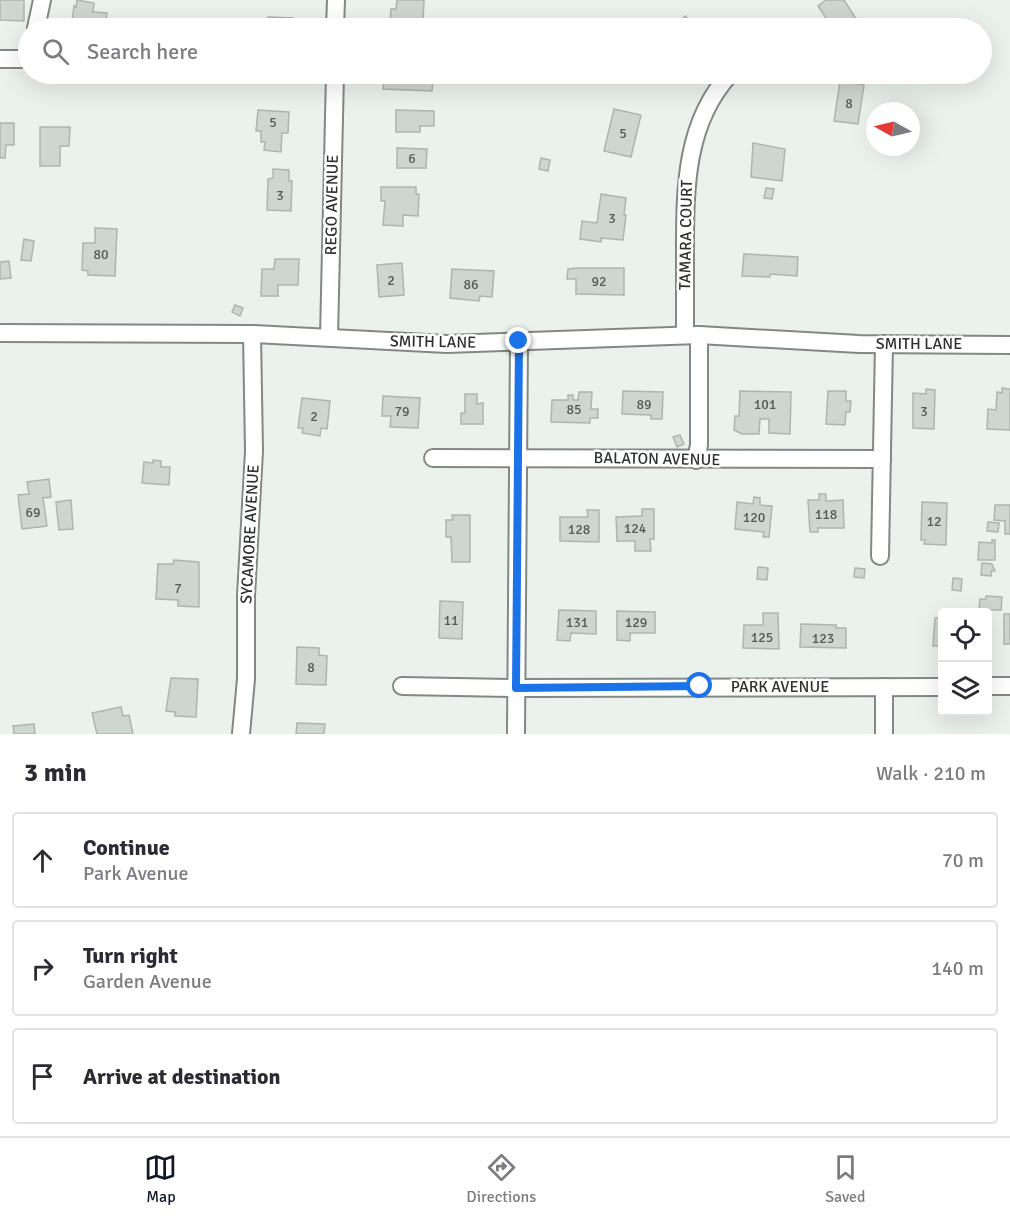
<!DOCTYPE html>
<meta charset="utf-8">
<style>
:root{--surface:#fff;--page:#f7f7f7;--text:#2b2b33;--muted:#7c7c81;--line:#e1e1e2;--accent:#111827}
body{margin:0;font-family:Signika,sans-serif;background:var(--page);color:var(--text)}
.controls{position:absolute;right:18px;bottom:18px;display:grid;overflow:hidden;border-radius:6px;box-shadow:0 6px 24px #0002}
.controls button{width:54px;height:54px;display:grid;place-items:center;padding:0;border:0;border-bottom:2px solid var(--line);background:var(--surface);color:var(--text);font:30px sans-serif}
.compass{position:absolute;left:866px;top:102px;width:54px;height:54px;border-radius:50%;background:var(--surface);box-shadow:0 6px 24px #0002;rotate:278deg}
.stop{position:absolute;width:18px;height:18px;margin:-14px;border:4px solid #1a73e8;border-radius:50%;background:#fff}
.stop.end{background:#1a73e8;border-color:#fff;box-shadow:0 2px 6px #0008}
.list{margin:0;padding:0;list-style:none}
h2{display:flex;justify-content:space-between;align-items:center;height:78px;margin:0;padding:0 24px;font-size:26px}
h2 small{font-size:20px;font-weight:400;color:var(--muted)}
.list li{display:grid;grid-template-columns:39px 1fr auto;gap:18px;align-items:center;box-sizing:border-box;height:96px;margin:0 12px 12px;padding:0 12px;border:2px solid var(--line);border-radius:6px}
.list b{display:block;font-size:22px;white-space:nowrap}
.list p{margin:0;font-size:20px;white-space:nowrap;color:var(--muted)}
.list em{font-size:20px;font-style:normal;color:var(--muted)}
.icon{flex:none;width:33px;height:33px;fill:none;stroke:currentColor;stroke-width:2;stroke-linecap:round;stroke-linejoin:round}
.map{position:relative;flex:none;width:1010px;height:734px;overflow:hidden}
.search{position:absolute;background:var(--surface);box-shadow:0 6px 24px #0002;left:18px;right:18px;top:18px;height:66px;display:flex;align-items:center;gap:15px;box-sizing:border-box;padding:0 21px;border-radius:33px;color:var(--muted);font-size:22px}
.sheet{height:402px;background:var(--surface)}
nav{display:flex;justify-content:space-around;align-items:center;box-sizing:border-box;height:84px;border-top:2px solid var(--line);background:var(--surface);font-size:16px;color:var(--muted)}
nav a{display:grid;justify-items:center;gap:3px}
nav .on{color:var(--accent)}
.map>svg:first-child{display:block}
.building{fill:#cfd5d1;stroke:#aeb4b0;stroke-width:1.5}
.lines{fill:none;stroke-linecap:round;stroke-linejoin:round}
.street-casing{stroke:#828884;stroke-width:20}
.street{stroke:#fff;stroke-width:16}
.route{stroke:#1a73e8;stroke-width:8}
.labels{text-anchor:middle;dominant-baseline:central;stroke-width:5;stroke-linejoin:round;paint-order:stroke}
.number-label{font-size:14px;fill:#565957}
.street-label{font-size:16px;fill:#2e302e;stroke:#fff}
</style>
<div class="map">
<svg width="1010" height="734" viewBox="0 0 1010 734">
<rect width="100%" height="100%" fill="#ebf1ed"/>
<g class="building">
<polygon points="0,0 24,0 24,21 0,20"/>
<polygon points="77,0 94,3 93,12 107,13 105,28 74,28 75,23 72,22 74,6 76,7"/>
<polygon points="397,0 424,0 423,21 413,21 413,25 390,23 391,9 396,9"/>
<polygon points="826,0 844,0 862,28 830,28 825,21 828,21 818,6"/>
<polygon points="685,16 699,28 674,28"/>
<polygon points="268,17 293,18 293,28 268,28"/>
<polygon points="384,74 434,74 432,91 383,89"/>
<polygon points="840,81 864,85 858,124 834,121"/>
<polygon points="614,109 641,115 631,157 604,151"/>
<polygon points="258,110 289,112 288,133 282,133 281,152 264,150 265,142 261,142 261,131 256,131"/>
<polygon points="396,110 434,111 434,126 420,126 420,132 396,132"/>
<polygon points="0,123 14,123 14,145 6,145 5,158 0,158"/>
<polygon points="40,127 70,127 69,146 60,146 60,166 40,166"/>
<polygon points="753,143 785,149 782,181 751,177"/>
<polygon points="397,148 427,149 426,168 397,168"/>
<polygon points="541,158 550,160 548,171 539,169"/>
<polygon points="273,169 289,170 289,181 292,181 291,211 267,210 268,179 273,178"/>
<polygon points="381,187 416,187 416,194 419,194 418,216 403,215 403,226 383,225 385,201 381,201"/>
<polygon points="766,188 774,189 772,199 764,198"/>
<polygon points="601,194 626,198 624,215 626,215 623,240 601,238 601,242 580,239 582,221 597,223"/>
<polygon points="95,228 117,229 115,276 88,275 88,271 82,270 83,243 95,243"/>
<polygon points="24,239 34,241 31,261 21,260"/>
<polygon points="744,254 798,257 797,276 770,274 770,277 742,276"/>
<polygon points="275,259 299,259 298,285 278,285 278,296 261,296 262,269 274,269"/>
<polygon points="9,261 11,278 0,279 0,262"/>
<polygon points="402,263 404,295 379,297 377,265"/>
<polygon points="577,268 624,268 624,295 576,294 576,279 567,279 568,269"/>
<polygon points="452,269 494,271 492,297 480,296 479,301 450,298"/>
<polygon points="235,305 243,308 240,316 232,312"/>
<polygon points="1002,388 1010,389 1010,430 987,429 988,409 996,410 997,392 1002,393"/>
<polygon points="926,389 935,390 934,429 913,428 913,393 926,394"/>
<polygon points="623,391 663,392 662,419 651,419 651,415 622,414"/>
<polygon points="740,391 791,392 790,434 769,433 769,419 760,419 759,434 742,434 734,430 735,416 739,416"/>
<polygon points="828,391 846,391 846,401 851,401 850,412 846,412 845,425 826,424"/>
<polygon points="579,392 592,392 591,409 598,409 598,418 590,418 590,423 551,422 552,400 568,400 568,395 573,395 573,400 578,400"/>
<polygon points="465,394 477,394 477,404 483,403 483,424 461,424 461,413 465,413"/>
<polygon points="383,396 420,398 418,428 390,427 391,416 382,416"/>
<polygon points="302,398 330,401 327,429 321,428 320,436 302,433 303,428 298,428"/>
<polygon points="680,435 684,444 677,447 673,437"/>
<polygon points="153,460 161,461 161,467 170,467 169,485 142,483 144,462 153,463"/>
<polygon points="49,479 51,497 43,498 47,526 22,529 18,495 29,494 27,482"/>
<polygon points="819,494 826,494 826,501 843,500 844,528 818,528 818,532 810,532 808,500 819,500"/>
<polygon points="754,497 760,498 760,505 772,506 769,537 763,537 764,532 735,529 737,502 753,504"/>
<polygon points="71,500 73,529 59,530 56,502"/>
<polygon points="922,502 947,503 946,545 924,544 925,540 921,540"/>
<polygon points="995,505 1010,505 1010,534 1005,534 1005,521 994,520"/>
<polygon points="642,509 654,509 654,539 650,539 651,551 635,551 635,541 617,541 616,517 642,516"/>
<polygon points="587,510 599,510 599,542 560,541 560,517 588,517"/>
<polygon points="452,515 470,515 470,562 452,562 451,537 446,537 446,520 453,520"/>
<polygon points="988,522 999,523 998,532 987,531"/>
<polygon points="992,540 995,540 995,560 978,560 979,542 992,543"/>
<polygon points="174,560 199,562 199,607 178,606 178,600 156,599 158,564 173,564"/>
<polygon points="982,563 992,564 995,571 992,570 991,576 981,575"/>
<polygon points="758,567 768,568 767,580 757,579"/>
<polygon points="855,568 865,569 864,578 854,577"/>
<polygon points="953,578 962,579 961,591 952,590"/>
<polygon points="986,596 1002,597 1001,610 979,610 980,599 986,599"/>
<polygon points="440,601 463,602 462,639 439,638"/>
<polygon points="559,610 596,611 596,634 571,633 570,641 557,640"/>
<polygon points="617,611 655,612 655,633 630,633 630,641 617,640"/>
<polygon points="763,613 778,613 779,649 743,648 744,625 763,625"/>
<rect x="1004" y="614" width="6" height="30"/>
<polygon points="935,618 942,618 942,646 933,646"/>
<polygon points="801,624 836,625 836,628 846,628 846,648 800,647"/>
<polygon points="297,647 319,648 319,655 327,656 326,685 296,684"/>
<polygon points="171,678 198,679 196,717 175,716 175,712 166,711"/>
<polygon points="121,707 123,716 129,715 133,734 97,734 92,713"/>
<polygon points="297,723 325,724 324,734 296,734"/>
<polygon points="34,724 35,734 14,734 13,726"/>
</g>
<g class="lines">
<defs>
<g id="street">
<polyline points="36,28 42,0"/>
<polyline points="335,28 336,0"/>
<polyline points="0,59 28,59"/>
<polyline points="0,333 252,334 447,344 699,335 859,344 1010,345"/>
<path d="M685 335C685 306 685 277 685 248 685 186 686 122 730 74"/>
<polyline points="329,337 335,74"/>
<polyline points="433,458 882,459"/>
<polyline points="696,460 699,445 699,335"/>
<polyline points="880,556 884,344"/>
<polyline points="402,686 516,688 942,687"/>
<polyline points="988,686 1010,686"/>
<polyline points="884,687 884,734"/>
<polyline points="241,734 246,679 246,596 254,451 252,334"/>
<polyline points="516,734 519,341"/>
</g>
</defs>
<use href="#street" class="street-casing"/>
<use href="#street" class="street"/>
</g>
<g class="lines">
<polyline class="route" points="519,341 516,688 700,686"/>
</g>
<g class="labels">
<g class="number-label">
<text x="849" y="103">8</text>
<text x="273" y="122">5</text>
<text x="623" y="133">5</text>
<text x="412" y="158">6</text>
<text x="280" y="195">3</text>
<text x="612" y="218">3</text>
<text x="101" y="254">80</text>
<text x="391" y="280">2</text>
<text x="599" y="281">92</text>
<text x="471" y="284">86</text>
<text x="644" y="404">89</text>
<text x="765" y="404">101</text>
<text x="574" y="409">85</text>
<text x="402" y="411">79</text>
<text x="924" y="411">3</text>
<text x="314" y="416">2</text>
<text x="33" y="512">69</text>
<text x="826" y="514">118</text>
<text x="754" y="517">120</text>
<text x="934" y="521">12</text>
<text x="635" y="528">124</text>
<text x="579" y="529">128</text>
<text x="178" y="588">7</text>
<text x="451" y="620">11</text>
<text x="577" y="622">131</text>
<text x="636" y="622">129</text>
<text x="762" y="637">125</text>
<text x="823" y="638">123</text>
<text x="311" y="667">8</text>
</g>
<g class="street-label">
<text transform="translate(332 205) rotate(-89)">REGO AVENUE</text>
<text transform="translate(686 235) rotate(-89)">TAMARA COURT</text>
<text transform="translate(433 342) rotate(1)">SMITH LANE</text>
<text x="919" y="344">SMITH LANE</text>
<text transform="translate(657 459) rotate(1)">BALATON AVENUE</text>
<text transform="translate(250 534) rotate(-87)">SYCAMORE AVENUE</text>
<text x="780" y="687">PARK AVENUE</text>
</g>
</g>
</svg>
<div class="controls">
<button><svg class="icon" aria-label="locate" viewBox="0 0 24 24"><circle cx="12" cy="12" r="6"/><path d="M12 2v4M12 18v4M2 12h4M18 12h4"/></svg></button>
<button><svg class="icon" aria-label="layers" viewBox="0 0 24 24"><path d="M12 4l9 5-9 5-9-5zM3 14l9 5 9-5"/></svg></button>
</div>
<svg class="compass" viewBox="-18 -18 36 36"><path d="M0-13l5 13h-10z" fill="#e53935"/><path d="M0 13l5-13h-10z" fill="#7c7c81"/></svg>
<div class="stop" style="left:700px;top:686px"></div>
<div class="stop end" style="left:519px;top:341px"></div>
<div class="search"><svg class="icon" aria-label="search" viewBox="0 0 24 24"><circle cx="10" cy="10" r="6"/><path d="M15 15l6 6"/></svg>Search here</div>
</div>
<section class="sheet">
<h2>3 min<small>Walk · 210 m</small></h2>
<ul class="list">
<li><svg class="icon" aria-label="ahead" viewBox="0 0 24 24"><path d="M12 20V5M6 11l6-6 6 6"/></svg><div><b>Continue</b><p>Park Avenue</p></div><em>70 m</em></li>
<li><svg class="icon" aria-label="right" viewBox="0 0 24 24"><path d="M7 20v-9h11M14 6l5 5-5 5"/></svg><div><b>Turn right</b><p>Garden Avenue</p></div><em>140 m</em></li>
<li><svg class="icon" aria-label="arrive" viewBox="0 0 24 24"><path d="M6 21V4h12l-3 4 3 4H6"/></svg><div><b>Arrive at destination</b></div></li>
</ul>
</section>
<nav>
<a class="on"><svg class="icon" aria-label="map" viewBox="0 0 24 24"><path d="M3 6l6-2 6 2 6-2v14l-6 2-6-2-6 2zM9 4v14M15 6v14"/></svg>Map</a>
<a><svg class="icon" aria-label="directions" viewBox="0 0 24 24"><path d="M12 3l9 9-9 9-9-9zM9 14v-3h6M13 9l2 2-2 2"/></svg>Directions</a>
<a><svg class="icon" aria-label="saved" viewBox="0 0 24 24"><path d="M7 4h10v16l-5-4-5 4z"/></svg>Saved</a>
</nav>
